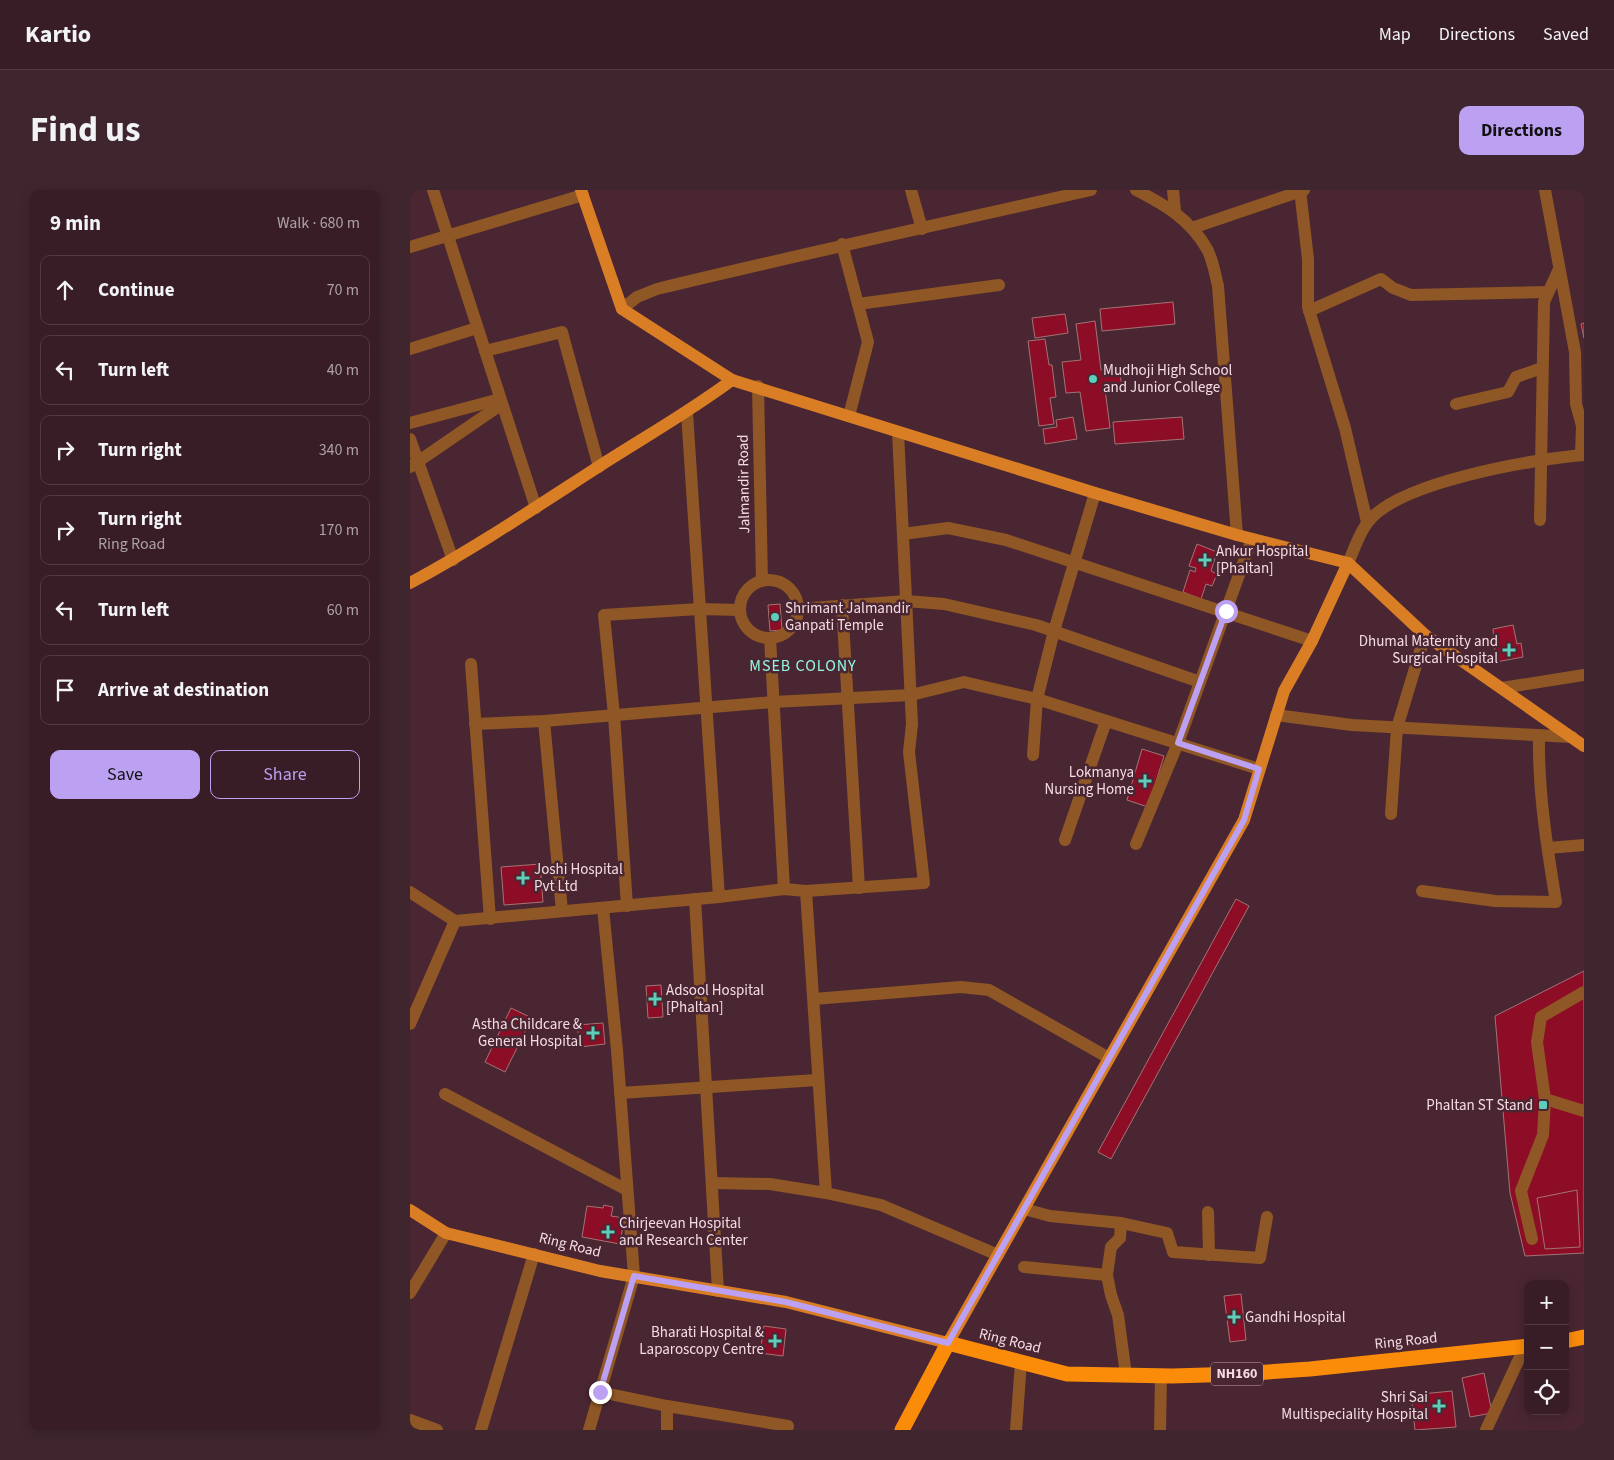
<!DOCTYPE html>
<meta charset="utf-8">
<style>
:root{--surface:#381c26;--page:#3f252e;--text:#f1f3f6;--muted:#aba1a7;--line:#523a43;--accent:#bca0f2}
body{margin:0;font-family:"Source Sans 3",sans-serif;background:var(--page);color:var(--text)}
.controls{position:absolute;right:15px;bottom:15px;display:grid;overflow:hidden;border-radius:10px;box-shadow:0 2px 12px #0003}
.controls button{width:45px;height:45px;display:grid;place-items:center;padding:0;border:0;border-bottom:1px solid var(--line);background:var(--surface);color:var(--text);font:25px sans-serif}
.stop{position:absolute;width:15px;height:15px;margin:-11px;border:4px solid #bca0f2;border-radius:50%;background:#fff}
.stop.end{background:#bca0f2;border-color:#fff;box-shadow:0 1px 5px #0008}
.list{margin:0;padding:0;list-style:none}
h2{display:flex;justify-content:space-between;align-items:center;height:65px;margin:0;padding:0 20px;font-size:21px}
h2 small{font-size:16px;font-weight:400;color:var(--muted)}
.list li{display:grid;grid-template-columns:32px 1fr auto;gap:15px;align-items:center;box-sizing:border-box;height:70px;margin:0 10px 10px;padding:0 10px;border:1px solid var(--line);border-radius:10px}
.list b{display:block;font-size:19px;white-space:nowrap}
.list p{margin:0;font-size:16px;white-space:nowrap;color:var(--muted)}
.list em{font-size:16px;font-style:normal;color:var(--muted)}
.actions{display:flex;gap:10px;padding:15px 20px}
.actions a{flex:1;padding:11px 0;border:1px solid var(--accent);border-radius:10px;text-align:center;font-size:18px;color:var(--accent)}
.actions .main{background:var(--accent);color:#111}
.icon{flex:none;width:28px;height:28px;fill:none;stroke:currentColor;stroke-width:2;stroke-linecap:round;stroke-linejoin:round}
.map{position:relative;flex:none;width:1174px;height:1240px;overflow:hidden;border-radius:10px}
header{display:flex;align-items:center;gap:30px;box-sizing:border-box;height:70px;padding:0 25px;background:var(--surface);border-bottom:1px solid var(--line)}
header strong{font-size:24px}
nav{display:flex;gap:28px;margin-inline-start:auto;font-size:18px}
.intro{display:flex;align-items:center;justify-content:space-between;box-sizing:border-box;height:120px;padding:0 30px}
h1{margin:0;font-size:35px}
.button{padding:12px 22px;border-radius:10px;background:var(--accent);color:#111;font-size:18px;font-weight:700}
main{display:flex;gap:30px;padding:0 30px}
aside{flex:1;background:var(--surface);border-radius:10px;box-shadow:0 2px 12px #0003}
.map>svg:first-child{display:block}
.building{fill:#8d0d27;stroke:#a17474}
.lines{fill:none;stroke-linecap:round;stroke-linejoin:round}
.minor{stroke:#8f5725;stroke-width:12}
.major{stroke:#da7e25;stroke-width:12}
.highway{stroke:#fa8c0a;stroke-width:15}
.route{stroke:#bca0f2;stroke-width:6}
.poi-dot{fill:#5dceb9;stroke:#4a2632;stroke-width:2}
.labels{text-anchor:middle;dominant-baseline:central;stroke-width:5;stroke-linejoin:round;paint-order:stroke}
.shield{fill:#4a2632;stroke:#c2a5ae;stroke-width:1}
.shield-label{font-size:14px;font-weight:bold;fill:#f5dce3}
.poi-label{font-size:15px;fill:#f5dce3;stroke:#4a2632;text-anchor:start}
.street-label{font-size:15px;fill:#f5dce3;stroke:#4a2632}
.neighbourhood-label{font-size:16px;letter-spacing:1px;fill:#93f8e3;stroke:#4a2632}
</style>
<header>
<strong>Kartio</strong>
<nav><a>Map</a><a>Directions</a><a>Saved</a></nav>
</header>
<div class="intro"><h1>Find us</h1><a class="button">Directions</a></div>
<main>
<aside>
<h2>9 min<small>Walk · 680 m</small></h2>
<ul class="list">
<li><svg class="icon" aria-label="ahead" viewBox="0 0 24 24"><path d="M12 20V5M6 11l6-6 6 6"/></svg><div><b>Continue</b></div><em>70 m</em></li>
<li><svg class="icon" aria-label="left" viewBox="0 0 24 24"><path d="M17 20v-9H6M10 6l-5 5 5 5"/></svg><div><b>Turn left</b></div><em>40 m</em></li>
<li><svg class="icon" aria-label="right" viewBox="0 0 24 24"><path d="M7 20v-9h11M14 6l5 5-5 5"/></svg><div><b>Turn right</b></div><em>340 m</em></li>
<li><svg class="icon" aria-label="right" viewBox="0 0 24 24"><path d="M7 20v-9h11M14 6l5 5-5 5"/></svg><div><b>Turn right</b><p>Ring Road</p></div><em>170 m</em></li>
<li><svg class="icon" aria-label="left" viewBox="0 0 24 24"><path d="M17 20v-9H6M10 6l-5 5 5 5"/></svg><div><b>Turn left</b></div><em>60 m</em></li>
<li><svg class="icon" aria-label="arrive" viewBox="0 0 24 24"><path d="M6 21V4h12l-3 4 3 4H6"/></svg><div><b>Arrive at destination</b></div></li>
</ul>
<div class="actions"><a class="main">Save</a><a>Share</a></div>
</aside>
<div class="map">
<svg width="1174" height="1240" viewBox="0 0 1174 1240">
<rect width="100%" height="100%" fill="#4a2632"/>
<g class="building">
<polygon points="763,112 765,134 692,141 690,119"/>
<polygon points="655,124 658,143 625,148 622,128"/>
<polygon points="685,131 691,180 709,177 712,197 695,199 700,238 676,241 670,202 656,203 652,172 671,170 666,134"/>
<polygon points="1174,133 1174,148 1171,134"/>
<polygon points="635,149 639,175 642,175 646,207 640,208 644,234 629,236 618,151"/>
<polygon points="663,227 667,249 635,254 633,239 647,237 646,230"/>
<polygon points="772,227 774,249 705,254 703,232"/>
<polygon points="787,354 807,362 801,381 807,384 802,396 796,394 791,409 773,402 780,380 785,382 786,378 779,376"/>
<polygon points="370,414 372,440 360,441 358,415"/>
<polygon points="1103,435 1107,454 1111,453 1113,467 1086,472 1083,439"/>
<polygon points="732,559 754,566 738,617 717,610"/>
<polygon points="130,674 133,712 94,715 91,677"/>
<polygon points="826,709 839,716 701,969 688,962"/>
<polygon points="1174,781 1174,1063 1115,1066 1100,1003 1085,826"/>
<polygon points="251,795 253,827 238,828 236,796"/>
<polygon points="101,818 122,828 95,882 75,872"/>
<polygon points="193,833 195,854 170,857 167,835"/>
<polygon points="1167,1000 1170,1057 1135,1059 1127,1008"/>
<polygon points="194,1015 203,1017 201,1026 214,1028 210,1054 172,1047 177,1016 193,1018"/>
<polygon points="831,1104 836,1150 820,1152 814,1106"/>
<polygon points="354,1136 376,1139 373,1166 350,1163"/>
<polygon points="1074,1183 1082,1223 1060,1227 1052,1188"/>
<polygon points="1042,1201 1046,1237 1005,1240 1001,1205"/>
</g>
<g class="lines">
<g class="minor">
<polyline points="23,0 126,318"/>
<polyline points="501,0 512,39"/>
<path d="M726 0C755 15 780 29 797 59 803 70 805 84 808 96L827 345"/>
<polyline points="763,0 765,21"/>
<polyline points="890,0 898,69 898,117 935,238 957,332"/>
<polyline points="1135,0 1165,162 1166,214 1172,236 1171,265"/>
<polyline points="782,38 894,0"/>
<polyline points="432,54 458,152 439,226"/>
<polyline points="0,57 173,5"/>
<polyline points="448,114 589,95"/>
<path d="M212 119 227 107 247 99C391 64 536 33 681 0"/>
<polyline points="899,121 971,89 983,98 1001,105 1138,102"/>
<polyline points="0,159 67,138"/>
<polyline points="75,161 152,142 189,277"/>
<polyline points="348,196 352,391"/>
<polyline points="1046,214 1098,202 1106,187 1132,178"/>
<polyline points="277,223 309,707"/>
<polyline points="0,233 90,209"/>
<polyline points="0,249 43,370"/>
<polyline points="0,277 92,214"/>
<polyline points="1130,330 1134,112 1149,79"/>
<polyline points="493,344 538,338 596,350 902,451"/>
<path d="M938 373C944 360 949 343 958 332 988 292 1124 269 1174 265"/>
<circle cx="359" cy="419" r="29"/>
<polyline points="432,415 449,698"/>
<polyline points="388,419 496,411 534,414 626,435 790,492"/>
<polyline points="360,448 374,699"/>
<polyline points="61,474 80,729"/>
<polyline points="1092,498 1174,485"/>
<polyline points="866,525 942,535 1162,547"/>
<polyline points="134,531 152,721"/>
<polyline points="65,534 134,531 363,512 501,505 554,492 627,509 849,579"/>
<polyline points="623,565 627,509 644,441 685,303"/>
<polyline points="981,624 987,538 1015,445"/>
<polyline points="655,650 696,531"/>
<polyline points="726,654 768,553 842,349"/>
<polyline points="1138,658 1174,655"/>
<polyline points="396,701 416,1003"/>
<path d="M1012 701 1085 711 1146 712C1137 657 1128 602 1129 545"/>
<polyline points="0,702 45,731"/>
<polyline points="285,709 308,1101"/>
<polyline points="217,716 204,525 194,425 289,419 330,420"/>
<polyline points="1174,802 1131,827 1127,852 1135,909 1174,921"/>
<polyline points="404,809 551,797 579,800 699,868"/>
<polyline points="0,834 45,731 309,707 374,699 396,701 514,693 499,562 502,534 488,242"/>
<polyline points="210,903 407,890"/>
<polyline points="35,904 217,1000"/>
<polyline points="303,993 360,994 416,1003 471,1015 588,1065"/>
<polyline points="614,1019 640,1026 711,1033 757,1043 763,1062 850,1068 857,1027"/>
<polyline points="798,1022 799,1065"/>
<polyline points="711,1033 710,1048 701,1057 697,1085 701,1105 708,1125 716,1185"/>
<polyline points="1122,1049 1111,1001 1133,945 1135,909"/>
<polyline points="614,1077 697,1085"/>
<polyline points="0,1103 36,1043"/>
<polyline points="190,1202 257,1216 378,1236 377,1240"/>
<polyline points="0,1230 27,1240"/>
<polyline points="71,1240 124,1064"/>
<polyline points="179,1240 224,1086 207,860 193,718"/>
<polyline points="257,1240 257,1216"/>
<polyline points="606,1240 611,1172"/>
<polyline points="750,1240 751,1185"/>
<polyline points="1076,1240 1115,1156"/>
</g>
<g class="major">
<polyline points="171,0 212,119 322,190 685,303 827,345 938,373 1015,445 1174,556"/>
<path d="M0 393C65 358 126 317 188 277 233 248 279 222 322 190"/>
<polyline points="0,1020 36,1043 190,1081 376,1112 538,1153 834,630 874,501 902,451 938,373"/>
</g>
<g class="highway">
<polyline points="1155,1151 1174,1147"/>
<polyline points="492,1240 538,1153 657,1184 762,1186 829,1184 900,1179 1118,1156"/>
</g>
</g>
<g class="lines">
<polyline class="route" points="190,1202 224,1086 376,1112 538,1153 834,630 849,579 768,553 816,421"/>
</g>
<g class="poi-dot">
<circle cx="683" cy="189" r="5"/>
<path d="M792.5 362.5h5v5h5v5h-5v5h-5v-5h-5v-5h5z"/>
<circle cx="365" cy="427" r="5"/>
<path d="M1096.5 452.5h5v5h5v5h-5v5h-5v-5h-5v-5h5z"/>
<path d="M732.5 583.5h5v5h5v5h-5v5h-5v-5h-5v-5h5z"/>
<path d="M110.5 680.5h5v5h5v5h-5v5h-5v-5h-5v-5h5z"/>
<path d="M242.5 801.5h5v5h5v5h-5v5h-5v-5h-5v-5h5z"/>
<path d="M180.5 835.5h5v5h5v5h-5v5h-5v-5h-5v-5h5z"/>
<rect x="1128" y="910" width="10" height="10" rx="2.5"/>
<path d="M195.5 1034.5h5v5h5v5h-5v5h-5v-5h-5v-5h5z"/>
<path d="M821.5 1119.5h5v5h5v5h-5v5h-5v-5h-5v-5h5z"/>
<path d="M362.5 1143.5h5v5h5v5h-5v5h-5v-5h-5v-5h5z"/>
<path d="M1026.5 1208.5h5v5h5v5h-5v5h-5v-5h-5v-5h5z"/>
</g>
<g class="labels">
<rect class="shield" x="801" y="1172.5" width="52" height="23" rx="4"/>
<g class="shield-label">
<text x="827" y="1184">NH160</text>
</g>
<g class="poi-label">
<text x="693" y="180">Mudhoji High School<tspan x="693" dy="17">and Junior College</tspan></text>
<text x="806" y="361">Ankur Hospital<tspan x="806" dy="17">[Phaltan]</tspan></text>
<text x="375" y="418">Shrimant Jalmandir<tspan x="375" dy="17">Ganpati Temple</tspan></text>
<text x="1088" y="451" text-anchor="end">Dhumal Maternity and<tspan x="1088" dy="17">Surgical Hospital</tspan></text>
<text x="724" y="582" text-anchor="end">Lokmanya<tspan x="724" dy="17">Nursing Home</tspan></text>
<text x="124" y="679">Joshi Hospital<tspan x="124" dy="17">Pvt Ltd</tspan></text>
<text x="256" y="800">Adsool Hospital<tspan x="256" dy="17">[Phaltan]</tspan></text>
<text x="172" y="834" text-anchor="end">Astha Childcare &amp;<tspan x="172" dy="17">General Hospital</tspan></text>
<text x="1123" y="915" text-anchor="end">Phaltan ST Stand</text>
<text x="209" y="1033">Chirjeevan Hospital<tspan x="209" dy="17">and Research Center</tspan></text>
<text x="835" y="1127">Gandhi Hospital</text>
<text x="354" y="1142" text-anchor="end">Bharati Hospital &amp;<tspan x="354" dy="17">Laparoscopy Centre</tspan></text>
<text x="1018" y="1207" text-anchor="end">Shri Sai<tspan x="1018" dy="17">Multispeciality Hospital</tspan></text>
</g>
<g class="street-label">
<text transform="translate(334 294) rotate(-91)">Jalmandir Road</text>
<text transform="translate(160 1055) rotate(14)">Ring Road</text>
<text transform="translate(600 1151) rotate(14)">Ring Road</text>
<text transform="translate(996 1151) rotate(-6)">Ring Road</text>
</g>
<g class="neighbourhood-label">
<text x="393" y="476">MSEB COLONY</text>
</g>
</g>
</svg>
<div class="controls">
<button>+</button>
<button>−</button>
<button><svg class="icon" aria-label="locate" viewBox="0 0 24 24"><circle cx="12" cy="12" r="6"/><path d="M12 2v4M12 18v4M2 12h4M18 12h4"/></svg></button>
</div>
<div class="stop" style="left:816px;top:421px"></div>
<div class="stop end" style="left:190px;top:1202px"></div>
</div>
</main>
